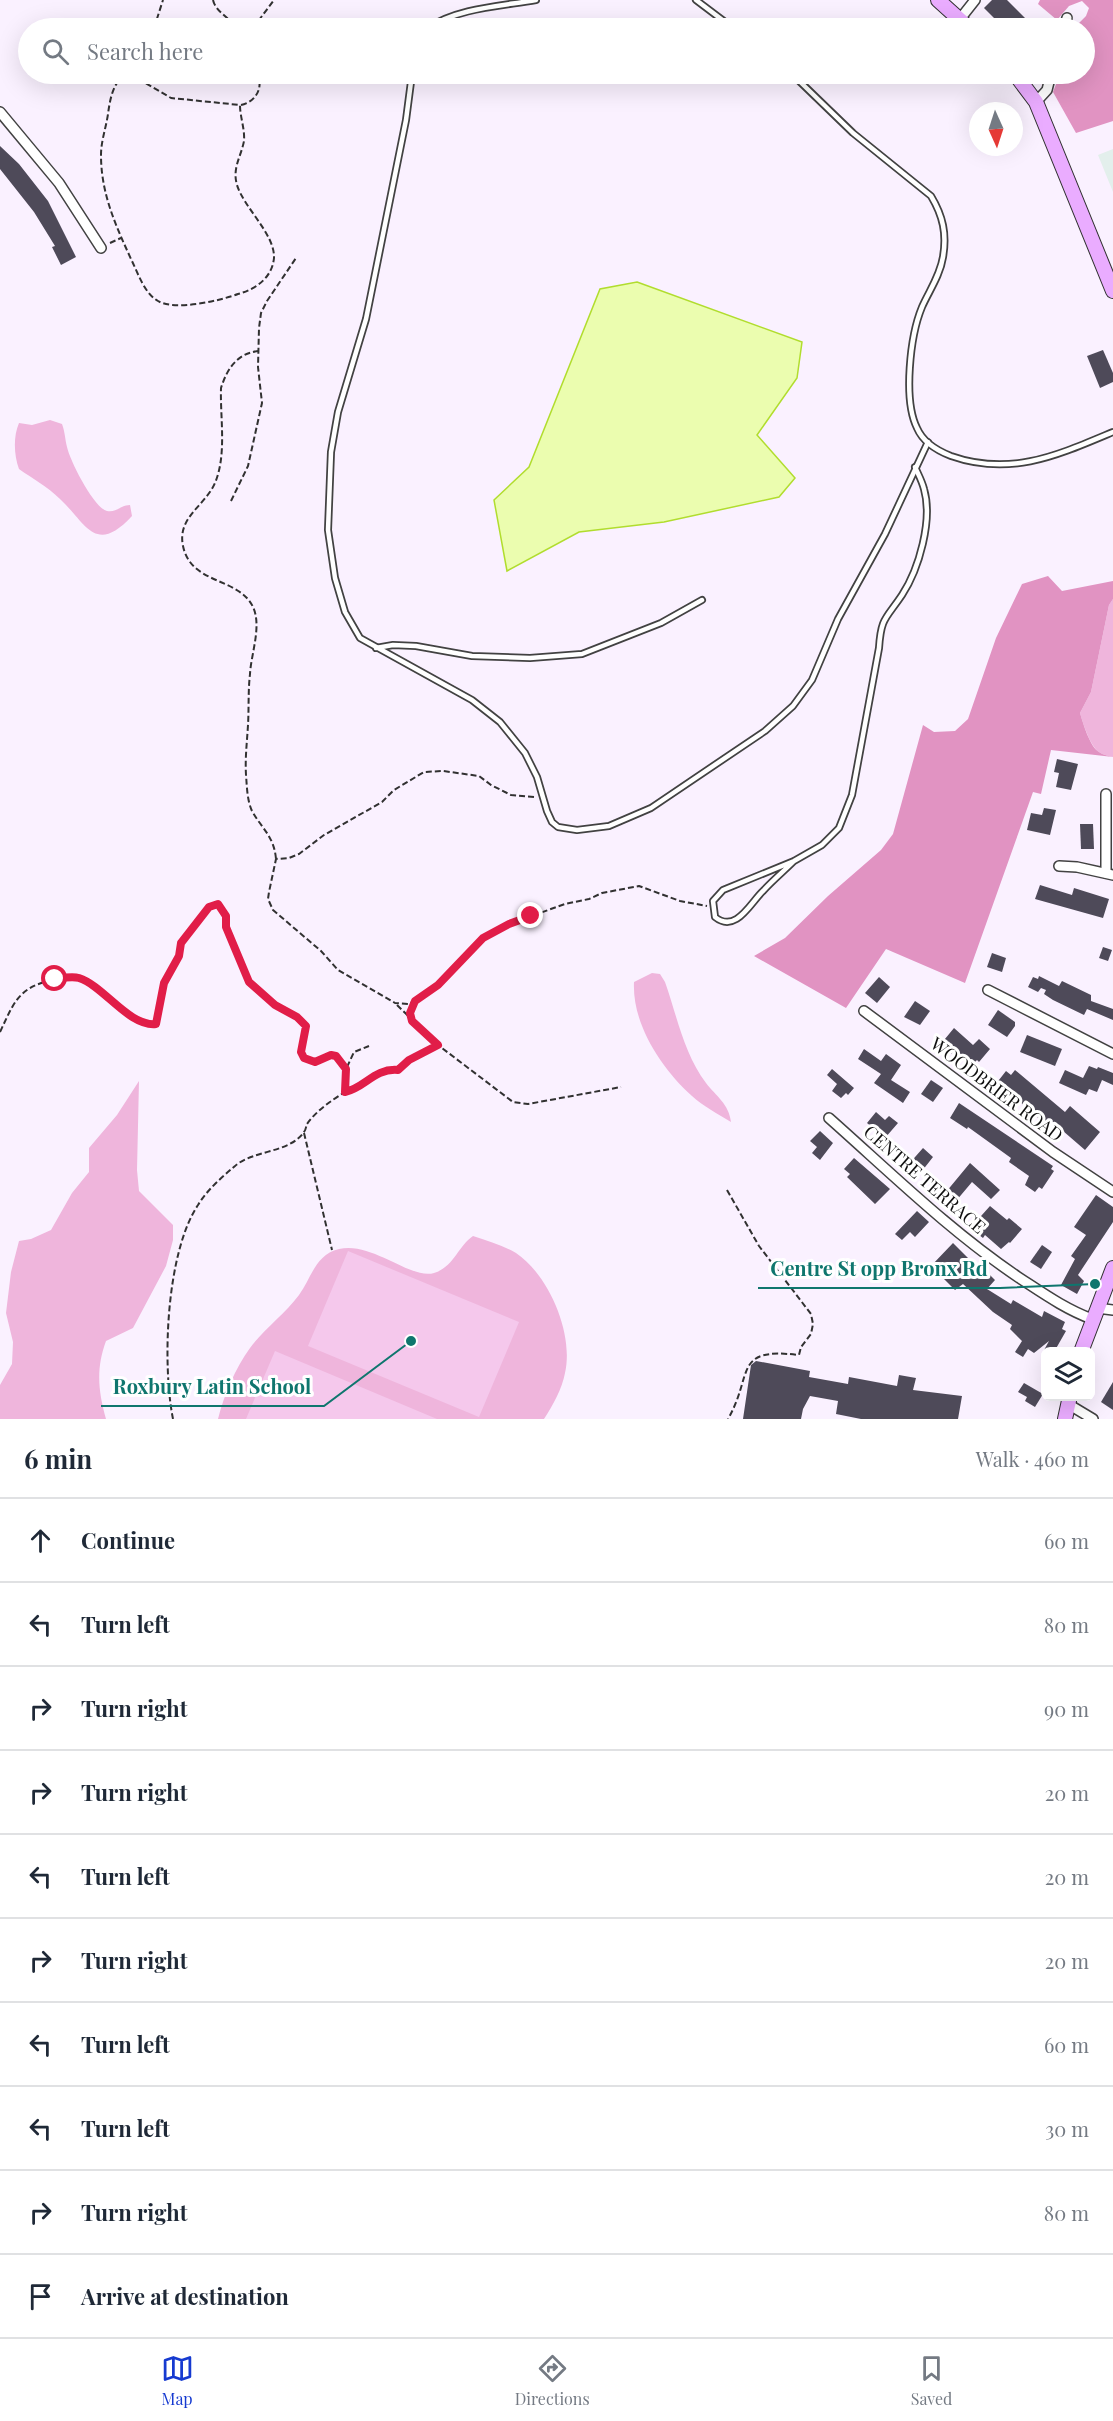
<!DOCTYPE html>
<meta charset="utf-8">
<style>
:root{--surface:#fff;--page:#f2f2f3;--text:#1f2937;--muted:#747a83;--line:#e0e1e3;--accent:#163ad0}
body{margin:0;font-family:"Playfair Display",serif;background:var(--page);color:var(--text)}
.controls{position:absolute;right:18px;bottom:18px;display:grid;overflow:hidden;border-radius:9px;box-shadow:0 6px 24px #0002}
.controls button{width:54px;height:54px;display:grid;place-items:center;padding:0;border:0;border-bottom:2px solid var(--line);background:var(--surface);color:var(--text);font:30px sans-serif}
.compass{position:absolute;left:969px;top:102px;width:54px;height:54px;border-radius:50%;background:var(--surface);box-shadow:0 6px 24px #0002;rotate:177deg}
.stop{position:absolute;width:18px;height:18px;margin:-14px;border:4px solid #e11d48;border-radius:50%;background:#fff}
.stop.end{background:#e11d48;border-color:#fff;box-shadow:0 2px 6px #0008}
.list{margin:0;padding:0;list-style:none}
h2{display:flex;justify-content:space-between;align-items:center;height:78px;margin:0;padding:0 24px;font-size:26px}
h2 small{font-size:20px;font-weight:400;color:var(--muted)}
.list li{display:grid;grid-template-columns:39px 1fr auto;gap:18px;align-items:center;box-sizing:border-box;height:84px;padding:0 24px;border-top:2px solid var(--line)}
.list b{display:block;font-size:22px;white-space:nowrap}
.list em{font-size:20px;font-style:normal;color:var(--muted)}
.icon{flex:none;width:33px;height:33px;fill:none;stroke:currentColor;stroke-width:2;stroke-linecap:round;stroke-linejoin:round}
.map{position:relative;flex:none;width:1113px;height:1419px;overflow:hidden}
.search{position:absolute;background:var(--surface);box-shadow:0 6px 24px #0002;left:18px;right:18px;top:18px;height:66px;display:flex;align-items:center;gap:15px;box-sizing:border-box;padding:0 21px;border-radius:33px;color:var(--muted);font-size:22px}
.sheet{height:918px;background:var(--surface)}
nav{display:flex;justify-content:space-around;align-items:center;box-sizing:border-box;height:84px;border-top:2px solid var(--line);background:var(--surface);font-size:16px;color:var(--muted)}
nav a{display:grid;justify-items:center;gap:3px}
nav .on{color:var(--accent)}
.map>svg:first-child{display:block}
.industrial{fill:#e3efec}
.green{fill:#efb5dc}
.forest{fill:#e193c2}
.pitch{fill:#f5c8ec}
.water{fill:#ebfdaf;stroke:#b1dd2e;stroke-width:1.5}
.building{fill:#4e4a59}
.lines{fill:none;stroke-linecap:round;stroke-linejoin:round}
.lane-casing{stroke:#424242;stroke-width:8}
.street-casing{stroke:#424242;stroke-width:12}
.secondary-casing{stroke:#313131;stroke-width:16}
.path{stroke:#313131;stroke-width:2;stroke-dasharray:6 3;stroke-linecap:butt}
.lane{stroke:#fff;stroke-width:4.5}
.street{stroke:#fff;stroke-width:9}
.secondary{stroke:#eaacff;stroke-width:14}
.route{stroke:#e11d48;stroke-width:8}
.labels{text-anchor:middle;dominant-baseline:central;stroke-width:6;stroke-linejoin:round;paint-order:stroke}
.street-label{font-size:18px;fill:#0f0f0f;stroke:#fff}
.leader{fill:none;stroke:#0f766e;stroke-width:2}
.callout-dot{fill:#0f766e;stroke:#fff;stroke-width:2}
.callout-label{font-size:20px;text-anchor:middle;font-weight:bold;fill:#0f766e;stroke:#fff;stroke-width:6;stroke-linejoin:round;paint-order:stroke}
</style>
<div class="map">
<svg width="1113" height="1419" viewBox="0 0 1113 1419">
<rect width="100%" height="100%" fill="#faf1ff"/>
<polygon class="industrial" points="1113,149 1113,192 1098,155"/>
<g class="green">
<path d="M50 420 62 424C65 432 65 439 67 447 70 461 94 508 107 511 116 513 121 505 130 505L132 516C95 556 86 523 60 499 47 486 33 479 19 469 14 455 13 437 19 423L32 425Z"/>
<path d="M1113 599V757C1109 756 1103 755 1099 752 1090 746 1083 723 1080 713L1091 692 1109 605Z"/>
<path d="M652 973 660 974 665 982C677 1016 684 1054 706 1083 716 1096 729 1104 731 1122 718 1114 703 1106 692 1096 661 1068 632 1024 634 982Z"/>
<path d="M139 1081 137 1170 139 1191 173 1225V1240L166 1266 133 1328 106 1341C96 1368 98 1391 106 1419H0V1385L12 1364 13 1342 6 1313 11 1272 19 1241 31 1239 51 1230 72 1193 89 1172V1148L117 1115Z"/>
<path d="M473 1236C487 1241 503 1245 516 1253 549 1275 574 1334 565 1373 562 1389 553 1405 544 1419H218C224 1395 235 1369 250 1348 263 1330 285 1314 299 1295 312 1277 315 1255 339 1249 372 1241 411 1280 434 1273 454 1267 458 1246 473 1236Z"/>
</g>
<g class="forest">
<polygon points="1040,0 1113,0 1113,121 1076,133 1053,92 1060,74 1084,74 1084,28 1074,28 1086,16 1089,8 1082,1 1069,6 1057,20 1038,4"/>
<path d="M1048 576 1062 591 1113 581V599L1109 605 1091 692 1080 713C1083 723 1090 747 1099 752 1103 755 1109 756 1113 757L1051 750 1041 794 1033 792 965 983 886 949 846 1008 754 956 785 938 828 896 881 850 893 834 923 725 934 732 955 731 968 719 996 638 1022 584Z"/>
</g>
<g class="pitch">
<polygon points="348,1251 519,1322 479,1417 308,1346"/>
<polygon points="275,1351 437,1419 246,1419"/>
</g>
<polygon class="water" points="637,282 802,342 797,378 757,435 795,478 779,497 664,522 579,532 507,571 494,500 529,467 600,289"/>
<g class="building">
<polygon points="992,0 1007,0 1031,24 1026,28 1004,28 984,8"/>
<polygon points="0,146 19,164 48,201 76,257 61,265 52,247 55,246 34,212 0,169"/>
<polygon points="1103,350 1113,373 1113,382 1100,388 1087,356"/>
<polygon points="1057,759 1078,764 1071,790 1056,787 1059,773 1054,772"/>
<polygon points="1044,808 1056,810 1050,835 1027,830 1031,813 1042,815"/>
<polygon points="1080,824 1093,824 1094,849 1081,849"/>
<polygon points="1040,885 1072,895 1074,888 1109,899 1103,918 1035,899"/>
<polygon points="1103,947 1112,950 1108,961 1099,958"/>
<polygon points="992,953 1006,958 1002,972 987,967"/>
<polygon points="1039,976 1059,986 1062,981 1091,995 1091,1001 1113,1009 1113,1020 1087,1009 1084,1015 1053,1000 1044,994 1046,990 1041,988 1038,992 1028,987 1033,977 1038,979"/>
<polygon points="879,977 890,987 877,1003 865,993"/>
<polygon points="915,1001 930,1011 920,1025 904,1017"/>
<polygon points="998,1010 1015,1022 1015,1026 1007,1037 988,1025"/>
<polygon points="954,1028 973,1045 979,1039 990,1049 979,1062 977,1060 972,1065 954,1050 951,1054 940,1045"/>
<polygon points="1027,1035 1062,1049 1055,1066 1020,1052"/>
<polygon points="864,1049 881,1061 886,1054 901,1065 891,1080 910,1092 903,1103 874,1083 881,1074 858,1059"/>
<polygon points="1089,1066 1097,1069 1098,1067 1113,1073 1113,1085 1102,1080 1097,1092 1089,1089 1086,1095 1059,1083 1065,1070 1083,1078"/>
<polygon points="832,1069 854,1088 848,1095 846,1093 841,1098 832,1091 837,1084 827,1075"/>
<polygon points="1015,1070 1065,1112 1070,1106 1100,1132 1085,1150 1048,1118 1044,1123 1010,1093 1008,1096 995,1085 1006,1071 1011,1075"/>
<polygon points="931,1080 943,1088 933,1102 921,1094"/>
<polygon points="959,1103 1053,1166 1051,1169 1054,1171 1042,1189 1039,1187 1035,1192 1025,1185 1029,1176 1009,1162 1011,1158 968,1127 967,1129 950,1118"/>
<polygon points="876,1112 885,1120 889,1116 898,1123 885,1138 867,1123"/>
<polygon points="820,1131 833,1143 820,1160 812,1153 817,1147 810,1141"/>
<polygon points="923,1148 933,1157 922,1171 920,1170 917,1173 908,1165"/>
<polygon points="854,1158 890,1189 875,1204 847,1177 850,1174 844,1169"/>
<polygon points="970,1163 1000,1190 991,1199 972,1182 956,1201 946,1192"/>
<polygon points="1096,1195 1113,1207 1113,1222 1078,1275 1084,1281 1077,1294 1061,1285 1075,1259 1071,1256 1086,1235 1074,1227"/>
<polygon points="990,1206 1007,1220 1009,1218 1022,1229 1010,1243 1009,1242 1001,1249 985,1235 983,1238 974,1231 977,1228 973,1225"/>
<polygon points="917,1211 929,1222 915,1237 910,1232 902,1240 895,1234"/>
<polygon points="953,1243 981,1271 984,1269 995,1280 987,1289 1011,1304 1013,1300 1042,1317 1044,1311 1065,1322 1062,1329 1066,1331 1054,1352 1043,1352 1049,1341 1034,1353 1028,1349 1023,1357 1015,1352 1022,1341 1010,1329 1012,1325 993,1312 963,1284 955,1290 931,1266"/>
<polygon points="1042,1245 1052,1252 1041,1269 1030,1262"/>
<polygon points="756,1361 810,1371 809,1377 848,1384 849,1377 897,1386 899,1375 916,1378 913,1390 962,1396 958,1419 861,1419 836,1414 838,1401 810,1396 803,1409 801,1419 743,1419 751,1365"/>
<polygon points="1113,1382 1113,1410 1101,1402"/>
<polygon points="1024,1383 1043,1394 1035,1407 1025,1401 1027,1397 1018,1392"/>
</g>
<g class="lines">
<defs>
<g id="lane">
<polyline points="696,0 733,28"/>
<path d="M428 28C457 8 502 6 536 0"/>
<polyline points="412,74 406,120 366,319 338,412 331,452 328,530 335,578 345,612 360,638 472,700 500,722 525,753 537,777 547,811 552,822 558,827 577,830 609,826 651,808 765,731 793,706 812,680 838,619 885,534 928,442"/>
<path d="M792 74 853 133 931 196C943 216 947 234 943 257 940 276 929 291 922 307 910 336 903 400 917 428 923 442 938 451 951 456 1011 477 1058 455 1113 432"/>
<polyline points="376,648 393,645 416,646 472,656 530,658 582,654 661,623 702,600"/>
<path d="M794 861C784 871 773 880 763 891 751 902 736 934 715 917L713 901 723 890 794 861 822 845 839 828 852 795 879 648C881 617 886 619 902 595 919 569 933 520 924 489 922 481 918 474 915 467"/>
</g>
<g id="street">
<polyline points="960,19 975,0"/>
<polyline points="1064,28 1067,18"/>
<polyline points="1036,102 1047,90 1051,74"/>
<polyline points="0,112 59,183 101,248"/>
<polyline points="1106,794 1106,873"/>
<polyline points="1059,866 1077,867 1113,875"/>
<polyline points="988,990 1113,1054"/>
<polyline points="864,1011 1053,1152 1113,1192"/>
<path d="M829 1118C891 1173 952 1233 1021 1279 1044 1294 1067 1310 1092 1319"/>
<polyline points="1097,1308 1113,1310"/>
<polyline points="1068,1404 1093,1419"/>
</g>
<g id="secondary">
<polyline points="938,0 969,28"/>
<polyline points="1015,74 1036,102 1113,291"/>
<polyline points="1081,1352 1113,1268"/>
<polyline points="1065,1419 1070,1396"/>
</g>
</defs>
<use href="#lane" class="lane-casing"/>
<use href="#street" class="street-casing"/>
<use href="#secondary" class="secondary-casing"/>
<g class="path">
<path d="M213 0C216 13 230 16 234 28"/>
<polyline points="154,28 163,0"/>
<polyline points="253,28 274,0"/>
<path d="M125 74C113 83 110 99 108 114 106 128 101 141 101 155 101 193 115 224 131 259 138 273 144 293 158 301 175 311 219 301 238 294 256 289 272 278 274 258 275 234 244 208 237 185 232 168 241 157 244 141 245 129 240 117 240 105L171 98 130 74"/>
<path d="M241 105C256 102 264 87 257 74"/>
<polyline points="110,243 121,238"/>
<path d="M259 351C237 353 227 369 221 388 220 418 227 454 215 483 205 506 177 517 183 546 191 585 239 577 253 607 262 626 251 654 250 674 248 691 249 708 248 725 247 742 245 758 246 775 247 787 247 800 252 811 262 829 274 836 276 859"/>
<polyline points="231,501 248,466 262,403 258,367 259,328 261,313 267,301 296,258"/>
<polyline points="534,797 511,795 491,785 479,776 443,771 424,772 394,790 382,802 324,835 299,854 289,858 276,859 269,892 268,899 273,910 321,951 338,970 395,1003 409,1004 438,985 462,958 491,933 509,924 565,904 589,899 602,893 639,886 680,901 707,906"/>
<polyline points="397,1005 438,1045 513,1102 528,1104 621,1087"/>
<polyline points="411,1018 410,1013 415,1001"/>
<path d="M0 1032C13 1005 17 989 48 981 58 978 72 976 81 979 103 989 132 1027 156 1024L164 983 179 956 181 943 209 907 218 904 226 916V927L249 982 275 1005 297 1017 307 1026 301 1052 304 1058 315 1061 331 1055 336 1056 346 1069 345 1092"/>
<polyline points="347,1067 354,1052 369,1046"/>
<polyline points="304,1133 332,1250"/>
<path d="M727 1190 759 1246 811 1314 813 1324 811 1334 801 1347 799 1355C732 1347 754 1374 728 1419"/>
<path d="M173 1419C162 1364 166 1253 198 1205 207 1190 222 1177 235 1166 253 1150 290 1153 304 1132 306 1130 306 1126 307 1124 316 1111 332 1100 345 1092 350 1089 349 1092 354 1090 370 1081 375 1069 398 1070L409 1060 438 1045"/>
</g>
<use href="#lane" class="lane"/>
<use href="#street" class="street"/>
<use href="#secondary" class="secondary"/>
</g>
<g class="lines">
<path class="route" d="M55 979C62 978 72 976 79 978 104 986 129 1027 156 1024L164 983 179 956 181 943 209 907 218 904 226 916V927L249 982 275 1005 297 1017 306 1026 301 1052 304 1058 315 1062 331 1055 336 1056 346 1069 345 1092C365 1088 374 1068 398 1070L409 1060 438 1045 412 1021 410 1013 415 1001 438 985 483 938 509 924 531 916"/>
</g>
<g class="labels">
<g class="street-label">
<text transform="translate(997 1089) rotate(37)">WOODBRIER ROAD</text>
<text transform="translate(925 1179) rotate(41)">CENTRE TERRACE</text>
</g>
</g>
<path class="leader" d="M1095 1284L1000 1288H758M411 1341L324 1406H101"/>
<g class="callout-dot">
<circle cx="1095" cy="1284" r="6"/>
<circle cx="411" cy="1341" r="6"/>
</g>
<g class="callout-label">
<text x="879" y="1276">Centre St opp Bronx Rd</text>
<text x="212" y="1394">Roxbury Latin School</text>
</g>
</svg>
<div class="controls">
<button><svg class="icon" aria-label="layers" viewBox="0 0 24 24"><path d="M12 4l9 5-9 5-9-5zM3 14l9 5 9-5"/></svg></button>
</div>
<svg class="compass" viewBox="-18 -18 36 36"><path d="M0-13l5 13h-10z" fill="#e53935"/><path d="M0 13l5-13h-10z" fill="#747a83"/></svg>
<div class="stop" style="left:55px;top:979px"></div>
<div class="stop end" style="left:531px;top:916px"></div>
<div class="search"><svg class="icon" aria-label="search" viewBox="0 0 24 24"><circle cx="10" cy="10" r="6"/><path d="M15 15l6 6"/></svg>Search here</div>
</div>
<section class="sheet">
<h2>6 min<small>Walk · 460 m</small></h2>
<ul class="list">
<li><svg class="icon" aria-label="ahead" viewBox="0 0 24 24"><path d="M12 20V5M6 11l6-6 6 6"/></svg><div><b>Continue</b></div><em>60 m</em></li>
<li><svg class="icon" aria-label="left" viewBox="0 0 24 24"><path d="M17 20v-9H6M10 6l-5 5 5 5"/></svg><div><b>Turn left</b></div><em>80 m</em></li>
<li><svg class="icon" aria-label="right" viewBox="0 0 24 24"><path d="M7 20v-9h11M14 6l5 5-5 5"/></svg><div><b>Turn right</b></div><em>90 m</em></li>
<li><svg class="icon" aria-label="right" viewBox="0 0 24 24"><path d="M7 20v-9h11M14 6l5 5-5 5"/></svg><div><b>Turn right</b></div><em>20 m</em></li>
<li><svg class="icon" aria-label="left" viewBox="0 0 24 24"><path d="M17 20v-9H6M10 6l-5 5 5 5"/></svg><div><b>Turn left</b></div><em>20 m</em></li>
<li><svg class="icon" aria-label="right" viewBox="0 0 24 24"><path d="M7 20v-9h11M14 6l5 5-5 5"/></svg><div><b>Turn right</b></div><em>20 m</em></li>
<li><svg class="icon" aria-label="left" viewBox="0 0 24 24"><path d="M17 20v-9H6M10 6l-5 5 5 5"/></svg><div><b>Turn left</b></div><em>60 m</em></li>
<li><svg class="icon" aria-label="left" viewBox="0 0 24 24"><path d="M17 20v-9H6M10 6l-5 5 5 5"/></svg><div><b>Turn left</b></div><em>30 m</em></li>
<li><svg class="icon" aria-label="right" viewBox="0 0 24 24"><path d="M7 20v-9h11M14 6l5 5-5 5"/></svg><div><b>Turn right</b></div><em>80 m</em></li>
<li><svg class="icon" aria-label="arrive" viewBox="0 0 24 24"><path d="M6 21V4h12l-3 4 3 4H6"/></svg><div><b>Arrive at destination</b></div></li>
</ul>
</section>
<nav>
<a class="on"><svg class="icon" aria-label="map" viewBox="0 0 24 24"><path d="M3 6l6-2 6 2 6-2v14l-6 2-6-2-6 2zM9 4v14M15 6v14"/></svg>Map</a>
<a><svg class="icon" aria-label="directions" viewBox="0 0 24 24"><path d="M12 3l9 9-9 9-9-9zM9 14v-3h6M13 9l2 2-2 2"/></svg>Directions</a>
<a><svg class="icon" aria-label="saved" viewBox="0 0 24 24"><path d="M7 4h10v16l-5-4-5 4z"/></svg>Saved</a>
</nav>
